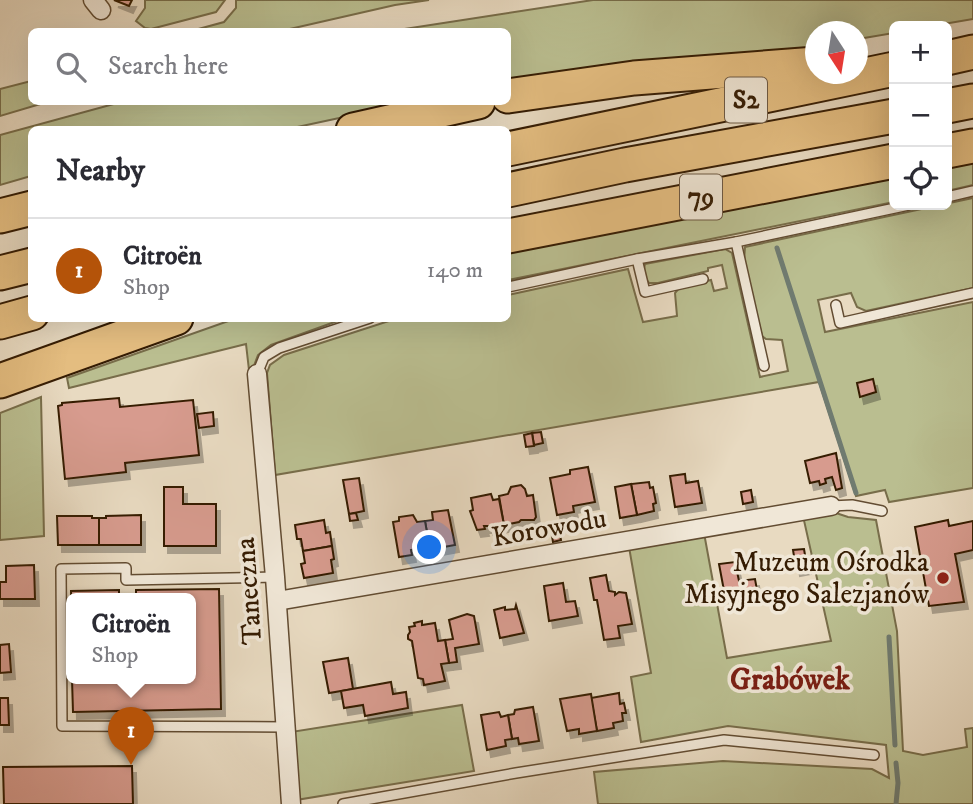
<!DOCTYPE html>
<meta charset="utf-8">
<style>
:root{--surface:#fff;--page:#f2f2f3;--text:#2b2b33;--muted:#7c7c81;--line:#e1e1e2;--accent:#b45309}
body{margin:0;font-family:"IM FELL DW Pica",serif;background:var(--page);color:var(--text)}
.controls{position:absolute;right:21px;top:21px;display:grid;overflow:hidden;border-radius:10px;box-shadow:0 7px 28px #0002}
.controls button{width:63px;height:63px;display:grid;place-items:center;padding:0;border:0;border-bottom:2px solid var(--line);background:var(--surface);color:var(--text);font:35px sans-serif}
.compass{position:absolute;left:805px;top:21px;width:63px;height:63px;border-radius:50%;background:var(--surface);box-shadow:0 7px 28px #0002;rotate:168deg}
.you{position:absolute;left:430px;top:548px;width:24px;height:24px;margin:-18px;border:5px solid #fff;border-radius:50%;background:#1a73e8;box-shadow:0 0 0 10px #1a73e833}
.badge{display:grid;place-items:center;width:46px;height:46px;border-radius:50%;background:var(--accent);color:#fff;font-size:23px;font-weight:700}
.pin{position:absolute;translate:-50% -58px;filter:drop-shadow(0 2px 4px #0008)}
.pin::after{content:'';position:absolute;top:37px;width:24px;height:21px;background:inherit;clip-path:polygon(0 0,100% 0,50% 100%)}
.popup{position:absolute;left:66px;top:593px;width:130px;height:91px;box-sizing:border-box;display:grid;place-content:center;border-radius:10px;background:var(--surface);filter:drop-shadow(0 2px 5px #0005);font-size:23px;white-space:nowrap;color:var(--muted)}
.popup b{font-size:26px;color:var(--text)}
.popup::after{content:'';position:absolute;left:50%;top:100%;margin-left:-14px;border:14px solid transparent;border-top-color:var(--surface)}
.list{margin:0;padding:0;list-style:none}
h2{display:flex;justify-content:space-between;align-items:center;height:91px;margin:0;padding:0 28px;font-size:30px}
h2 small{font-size:23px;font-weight:400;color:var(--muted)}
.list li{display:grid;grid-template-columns:46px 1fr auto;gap:21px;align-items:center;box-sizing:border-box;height:105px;padding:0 28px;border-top:2px solid var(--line)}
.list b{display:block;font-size:26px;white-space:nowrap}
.list p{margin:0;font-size:23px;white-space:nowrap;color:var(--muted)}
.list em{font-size:23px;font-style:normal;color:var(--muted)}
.icon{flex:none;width:38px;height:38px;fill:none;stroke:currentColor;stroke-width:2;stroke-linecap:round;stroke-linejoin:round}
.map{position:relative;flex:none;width:973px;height:804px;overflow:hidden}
.search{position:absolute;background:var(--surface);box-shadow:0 7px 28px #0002;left:28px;top:28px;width:483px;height:77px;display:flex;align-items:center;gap:18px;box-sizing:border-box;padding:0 24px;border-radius:10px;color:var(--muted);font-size:26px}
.panel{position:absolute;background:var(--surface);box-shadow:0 7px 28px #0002;left:28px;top:126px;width:483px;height:196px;border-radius:10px}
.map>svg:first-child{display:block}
.green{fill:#babe90;stroke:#786d4a;stroke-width:2}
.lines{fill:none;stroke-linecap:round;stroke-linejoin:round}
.stream{stroke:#707b70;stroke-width:5}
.building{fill:#d79b8e;stroke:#351c03;stroke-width:2;filter:url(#shadow)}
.lane-casing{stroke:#624c32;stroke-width:12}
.street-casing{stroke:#624c32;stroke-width:21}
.highway-casing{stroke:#351c03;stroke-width:37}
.lane{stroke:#f0e7d7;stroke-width:9}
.street{stroke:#f0e7d7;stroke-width:18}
.highway{stroke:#e4bd80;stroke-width:33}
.poi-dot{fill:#8f2418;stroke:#f0e7d7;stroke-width:2.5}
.labels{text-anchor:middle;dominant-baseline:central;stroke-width:7;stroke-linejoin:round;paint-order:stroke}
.shield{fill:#f0e7d7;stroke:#6d5943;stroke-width:2}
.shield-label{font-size:26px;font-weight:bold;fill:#351c03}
.street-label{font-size:28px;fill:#351c03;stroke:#f0e7d7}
.poi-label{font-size:28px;fill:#351c03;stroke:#f0e7d7;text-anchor:end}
.neighbourhood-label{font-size:30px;font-weight:bold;fill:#7a1f14;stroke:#f0e7d7}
</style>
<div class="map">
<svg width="973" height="804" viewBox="0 0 973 804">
<defs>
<filter id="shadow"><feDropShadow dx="4" dy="7" stdDeviation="0" flood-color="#0004"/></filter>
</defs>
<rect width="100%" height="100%" fill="#e8dac1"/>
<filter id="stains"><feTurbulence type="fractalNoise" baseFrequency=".00286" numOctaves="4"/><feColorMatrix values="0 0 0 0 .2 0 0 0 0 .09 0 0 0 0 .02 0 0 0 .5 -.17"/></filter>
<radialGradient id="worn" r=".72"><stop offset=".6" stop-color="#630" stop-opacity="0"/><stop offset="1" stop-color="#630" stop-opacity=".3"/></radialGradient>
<g class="green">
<polygon points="145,0 225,0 216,12 151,29 145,28 136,21 145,8"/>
<polygon points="236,0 429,0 395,5 281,31 191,31 224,22 236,8"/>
<polygon points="593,0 973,0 973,19 932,26 894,26 894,33 858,39 858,32 816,32 815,46 813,47 508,81 508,32 385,32"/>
<polygon points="31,81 32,102 47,102 0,116 0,89"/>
<polygon points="121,102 414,102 288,129 32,130 31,176 0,185 0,135"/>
<polygon points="973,160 973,185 947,191 947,165"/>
<polygon points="894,175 894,202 508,280 508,249"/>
<path d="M973 198V288L866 311 857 307 851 293 818 300 825 332 973 302V488L889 502 885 490 856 496 819 382 275 475 267 373 270 365 284 355 398 318H508V295L628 269 643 322 677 316 675 293 680 287 711 280 714 291 727 288 722 265 708 268V271L658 283H649C644 277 643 271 645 264L725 249 732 253 760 377 788 371 782 340 766 339 762 336 744 262 745 247Z"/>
<polygon points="234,319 343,319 271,345 258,355 252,371 249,370 246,344 69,388 67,378"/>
<polygon points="41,397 44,536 0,540 0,413"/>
<polygon points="836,513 848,517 876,520 897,631 903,751 923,755 967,747 965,729 973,728 973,804 598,804 594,772 723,761 872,769 889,778 886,745 728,726 641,742 631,677 651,673 629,547 704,533 727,658 831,641 803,516"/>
<polygon points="462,705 474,771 296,800 291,732"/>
</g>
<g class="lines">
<g class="stream">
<polyline points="777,248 856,493"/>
<polyline points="889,637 895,745"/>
<polyline points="896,763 898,783 896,804"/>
</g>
</g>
<g class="building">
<polygon points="114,0 132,0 129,6"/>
<polygon points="873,379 876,392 860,397 857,383"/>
<polygon points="119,398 120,407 193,400 199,455 125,463 126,472 65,479 58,406 62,405 62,403"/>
<polygon points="213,412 214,426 199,428 197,414"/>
<polygon points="541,432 543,443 534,445 532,433"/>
<polygon points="532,433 534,446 526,447 524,435"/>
<polygon points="836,453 842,488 836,490 832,477 825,479 826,483 820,485 819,481 810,483 805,461"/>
<polygon points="588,467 595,502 573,506 574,512 557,515 550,478 570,474 570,470"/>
<polygon points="685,474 686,483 698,481 702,503 675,507 670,476"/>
<polygon points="359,478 364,511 349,514 343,480"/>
<polygon points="649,482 650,488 653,487 656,503 653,504 654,511 637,515 631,484"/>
<polygon points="631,484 637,515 620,518 615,487"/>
<polygon points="521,485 525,489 527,496 533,495 536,517 534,520 521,520 519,522 504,525 499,496 508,494 511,487"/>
<polygon points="164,487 183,487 183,504 216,504 216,546 164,546"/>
<polygon points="751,490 753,502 743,504 741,492"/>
<polygon points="491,494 493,500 499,499 504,525 489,528 489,526 484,526 485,529 477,530 470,511 473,510 471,498"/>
<polygon points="448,510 455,545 438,548 437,542 429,544 425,521 433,520 432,512"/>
<polygon points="356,513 358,520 350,521 349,514"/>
<polygon points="141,515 141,545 99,545 99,518 106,518 106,516"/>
<polygon points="413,515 417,522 425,521 429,544 415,546 416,549 411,550 412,555 399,557 393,522 399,521 399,517"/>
<polygon points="57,516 92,516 92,518 99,518 99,545 58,545"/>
<polygon points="324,520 326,533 330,532 332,546 303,551 301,539 297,539 295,525"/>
<polygon points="948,520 949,526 973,521 973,550 955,554 964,602 929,606 915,527"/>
<polygon points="560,535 561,540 553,542 552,536"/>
<polygon points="332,546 334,559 331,560 333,573 304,578 301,564 305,563 303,551"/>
<polygon points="804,549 807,567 796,569 793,550"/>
<polygon points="735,562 739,581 755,579 757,590 725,596 719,564"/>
<polygon points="34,565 35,599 0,599 0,582 6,582 6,566"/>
<polygon points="606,575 609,591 615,592 615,595 619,592 626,593 632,624 618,626 620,638 604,640 597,600 594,600 590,578"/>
<polygon points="563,583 566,602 575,601 578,616 549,621 544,586"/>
<polygon points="219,589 221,709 73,712 72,679 190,679 190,599 136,599 136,590"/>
<polygon points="119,590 119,599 72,599 72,643 71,591"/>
<polygon points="516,605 524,633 500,638 494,610 505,607 505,610 515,609"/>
<polygon points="467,614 474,616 479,644 455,648 457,662 449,663 445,640 453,639 449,620"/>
<polygon points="422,621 422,625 435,623 438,641 445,640 449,663 441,664 445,681 424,685 423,679 418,678 412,641 408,639 408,635 410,632 409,627 415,626 414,623"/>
<polygon points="9,644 11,672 0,673 0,645"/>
<polygon points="348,658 353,689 329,693 323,662"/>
<polygon points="391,682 393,694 406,692 408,708 365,716 363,705 344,708 341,691"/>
<polygon points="619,693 620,704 624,703 626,713 622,713 623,721 613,723 614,728 597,731 591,698"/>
<polygon points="591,694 597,731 579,734 579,729 567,731 560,699"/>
<polygon points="0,698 8,698 9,725 0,725"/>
<polygon points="533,707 539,741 519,744 518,738 512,739 508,715 514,714 515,710"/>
<polygon points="499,712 501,717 508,715 512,739 505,740 506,746 487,750 481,715"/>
<polygon points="132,766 133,804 4,804 3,767"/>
</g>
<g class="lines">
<defs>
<g id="lane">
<polyline points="947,197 973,191"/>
<polyline points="736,242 764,366"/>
<polyline points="637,259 645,292 703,279"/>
<polyline points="508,287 637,259 736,242 909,205"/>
<polyline points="836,305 840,323 973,293"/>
<polyline points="257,374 264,357 279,348 370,318"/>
<polyline points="831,506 852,505 882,511"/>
<polyline points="275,577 126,580 126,568 61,569 62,726 284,727"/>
<polyline points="343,804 516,773 724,740 874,755"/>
</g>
<g id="street">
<polyline points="93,0 101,10"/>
<polyline points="257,374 275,577 291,804"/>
<polyline points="277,601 831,506"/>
</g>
<g id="highway">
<polyline points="947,58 973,52"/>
<polyline points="508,96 634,78 816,64"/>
<polyline points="947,106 973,101"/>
<polyline points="353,130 478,102"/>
<polyline points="508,149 894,69"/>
<polyline points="947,151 973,146"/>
<polyline points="508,190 625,165 894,116"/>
<polyline points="0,216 32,208"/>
<polyline points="508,236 894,161"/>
<polyline points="0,273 32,265"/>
<polyline points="0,322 32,313"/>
<polyline points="0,381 176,318"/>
</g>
</defs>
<use href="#lane" class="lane-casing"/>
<use href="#street" class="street-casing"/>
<use href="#highway" class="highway-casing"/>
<use href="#lane" class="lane"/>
<use href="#street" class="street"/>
<use href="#highway" class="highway"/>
</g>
<circle class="poi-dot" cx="943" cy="578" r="7"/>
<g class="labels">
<g class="shield">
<rect x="725" y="77.5" width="42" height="45" rx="5"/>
<rect x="680" y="174.5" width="42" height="45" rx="5"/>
</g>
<g class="shield-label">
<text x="746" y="100">S2</text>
<text x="701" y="197">79</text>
</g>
<g class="street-label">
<text transform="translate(549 528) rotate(-10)">Korowodu</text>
<text transform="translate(249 591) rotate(-94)">Taneczna</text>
</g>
<g class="poi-label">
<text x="929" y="562">Muzeum Ośrodka<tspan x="929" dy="32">Misyjnego Salezjanów</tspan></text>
</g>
<g class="neighbourhood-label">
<text x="790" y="680">Grabówek</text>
</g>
</g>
<rect width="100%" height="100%" filter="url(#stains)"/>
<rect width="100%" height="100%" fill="url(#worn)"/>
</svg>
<div class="controls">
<button>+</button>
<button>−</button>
<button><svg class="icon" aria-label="locate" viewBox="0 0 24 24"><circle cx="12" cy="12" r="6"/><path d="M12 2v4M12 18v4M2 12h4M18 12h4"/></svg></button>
</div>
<svg class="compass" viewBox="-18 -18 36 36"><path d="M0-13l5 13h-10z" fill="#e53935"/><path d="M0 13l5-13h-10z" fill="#7c7c81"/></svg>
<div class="you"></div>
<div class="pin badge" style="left:131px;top:765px">1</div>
<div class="popup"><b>Citroën</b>Shop</div>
<div class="search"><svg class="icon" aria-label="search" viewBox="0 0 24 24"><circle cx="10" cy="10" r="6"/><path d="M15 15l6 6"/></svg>Search here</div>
<section class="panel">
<h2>Nearby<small></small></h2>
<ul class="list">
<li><span class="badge">1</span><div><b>Citroën</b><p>Shop</p></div><em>140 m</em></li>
</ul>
</section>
</div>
